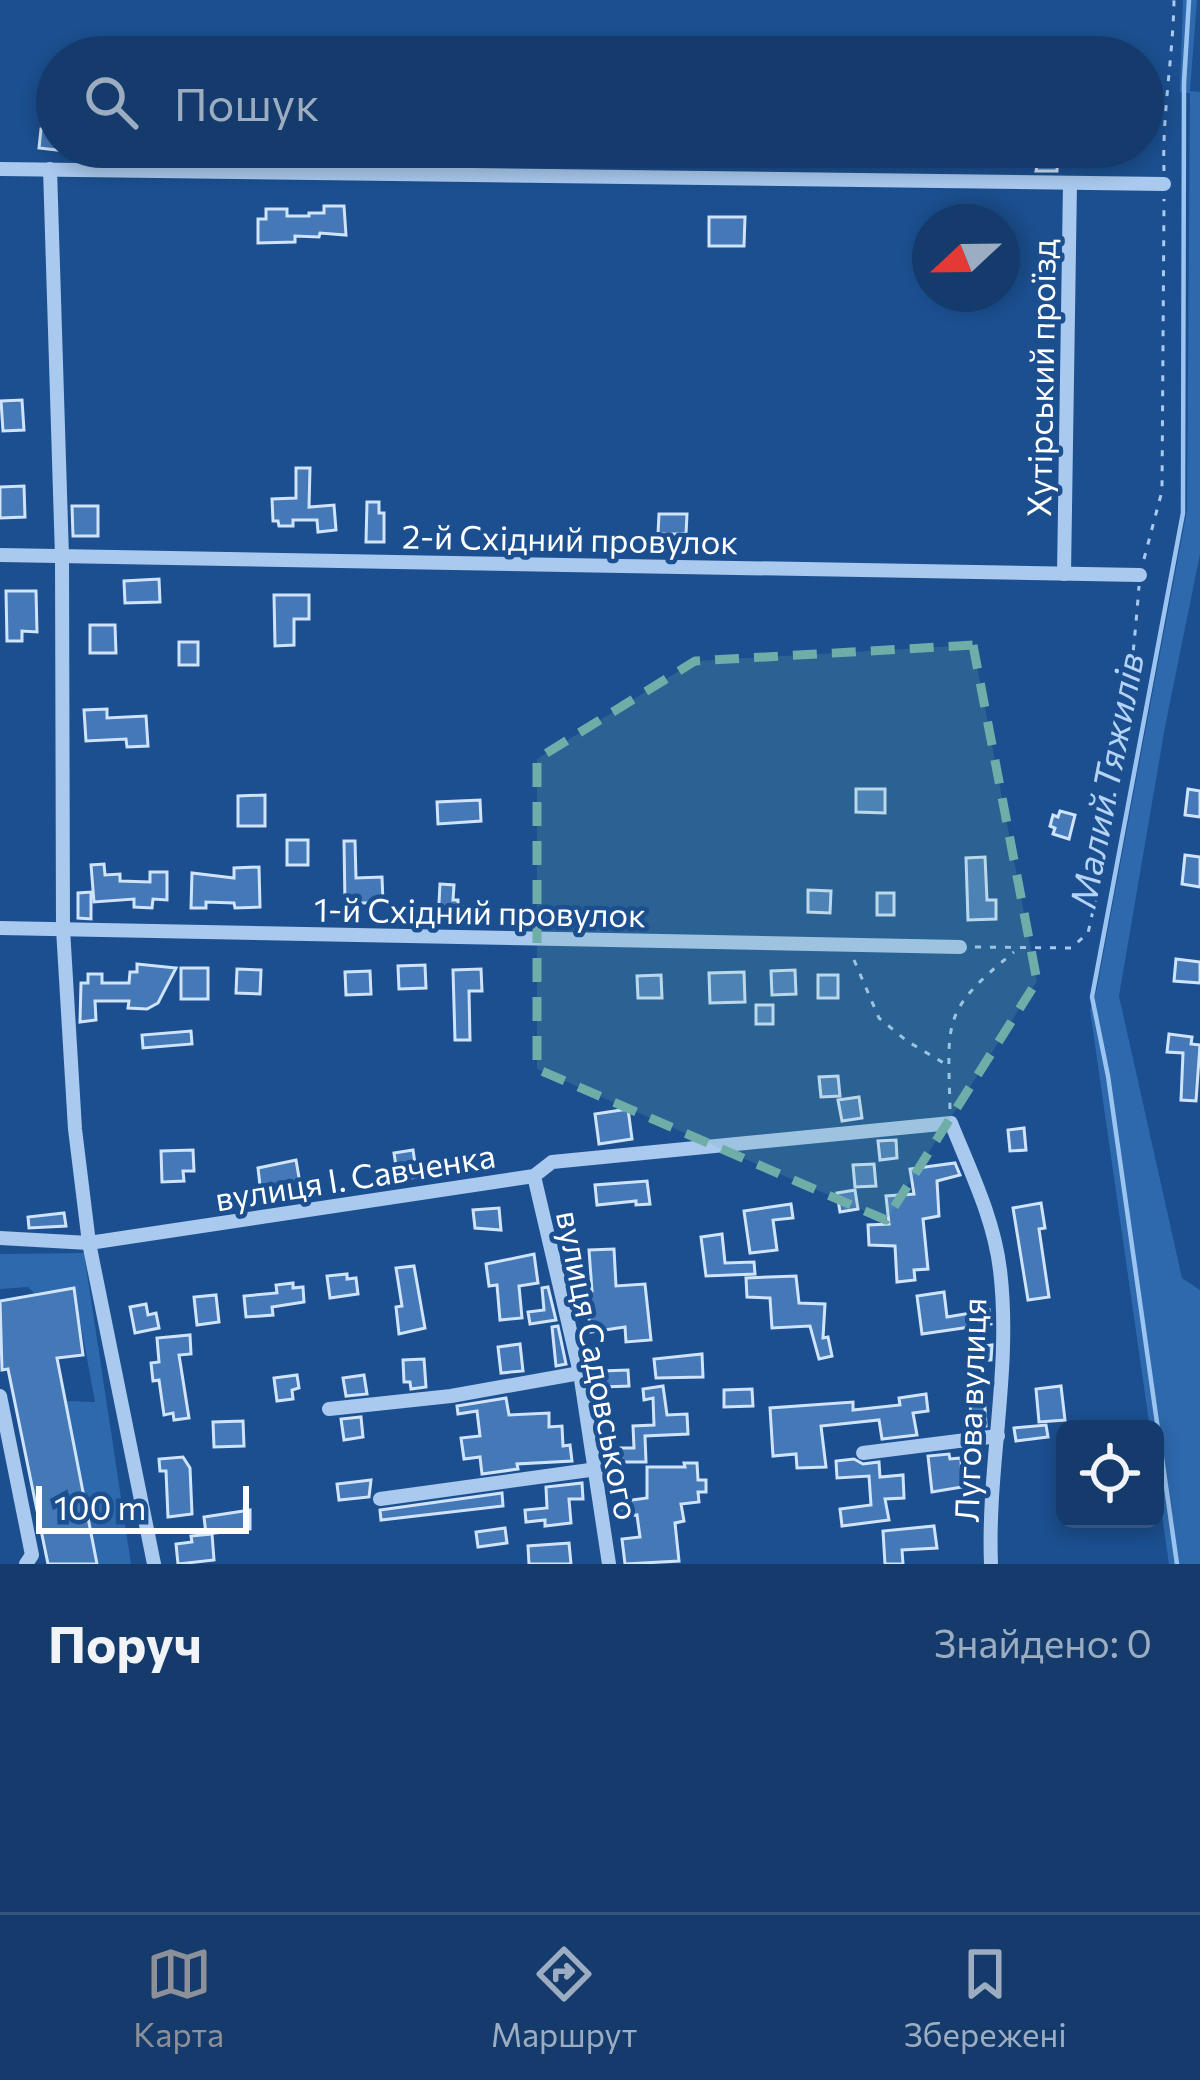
<!DOCTYPE html>
<html lang="uk">
<meta charset="utf-8">
<style>
:root{--surface:#143b6b;--page:#1d4271;--text:#f1f3f6;--muted:#9dadc1;--line:#33557e;--accent:#8c9099}
body{margin:0;font-family:Commissioner,sans-serif;background:var(--page);color:var(--text)}
.controls{position:absolute;right:36px;bottom:36px;display:grid;overflow:hidden;border-radius:18px;box-shadow:0 6px 18px #0003}
.controls button{width:108px;height:108px;display:grid;place-items:center;padding:0;border:0;border-bottom:3px solid var(--line);background:var(--surface);color:var(--text);font:60px sans-serif}
.compass{position:absolute;left:912px;top:204px;width:108px;height:108px;border-radius:50%;background:var(--surface);box-shadow:0 6px 18px #0003;rotate:248deg}
.scale{position:absolute;left:36px;bottom:30px;width:213px;box-sizing:border-box;padding-left:12px;border:6px solid #fff;border-top:0;font-size:33px;line-height:42px;white-space:nowrap;color:#fff;-webkit-text-stroke:9px #1b4f8f;paint-order:stroke}
.list{margin:0;padding:0;list-style:none}
h2{display:flex;justify-content:space-between;align-items:center;height:156px;margin:0;padding:0 48px;font-size:51px}
h2 small{font-size:39px;font-weight:400;color:var(--muted)}
.icon{flex:none;width:66px;height:66px;fill:none;stroke:currentColor;stroke-width:2;stroke-linecap:round;stroke-linejoin:round}
.map{position:relative;flex:none;width:1200px;height:1564px;overflow:hidden}
.search{position:absolute;background:var(--surface);box-shadow:0 6px 18px #0003;left:36px;right:36px;top:36px;height:132px;display:flex;align-items:center;gap:30px;box-sizing:border-box;padding:0 42px;border-radius:66px;color:var(--muted);font-size:45px}
.sheet{height:348px;background:var(--surface)}
nav{display:flex;justify-content:space-around;align-items:center;box-sizing:border-box;height:168px;border-top:3px solid var(--line);background:var(--surface);font-size:33px;color:var(--muted)}
nav a{display:grid;justify-items:center;gap:6px}
nav .on{color:var(--accent)}
.map>svg:first-child{display:block}
.green{fill:#2e69ad}
.lines{fill:none;stroke-linecap:round;stroke-linejoin:round}
.stream{stroke:#9cc4f0;stroke-width:4.5}
.building{fill:#4478b7;stroke:#cfe3fa;stroke-width:3}
.path{stroke:#a9c9ee;stroke-width:3;stroke-dasharray:6 9;stroke-linecap:butt}
.minor{stroke:#a9c9ee;stroke-width:14}
.marked{fill:#6fada8;fill-opacity:0.2;stroke:#6fada8;stroke-width:9;stroke-dasharray:24 15;stroke-linejoin:round}
.labels{text-anchor:middle;dominant-baseline:central;stroke-width:9;stroke-linejoin:round;paint-order:stroke}
.street-label{font-size:33px;fill:#fff;stroke:#1b4f8f}
.water-label{font-size:36px;font-style:italic;fill:#b5d3f5;stroke:#1b4f8f}
</style>
<div class="map">
<svg width="1200" height="1564" viewBox="0 0 1200 1564">
<rect width="100%" height="100%" fill="#1b4f8f"/>
<g class="green">
<polygon points="1183,0 1197,0 1190,91 1200,92 1200,554 1165,727 1119,996 1182,1278 1200,1290 1200,1564 1169,1564 1155,1468 1155,1429 1150,1429 1090,1010 1096,993 1187,510 1190,93 1180,92"/>
<polygon points="84,1253 131,1564 97,1564 65,1401 95,1402 74,1288 34,1293 28,1287 0,1289 0,1254"/>
</g>
<g class="lines">
<polyline class="stream" points="1177,1564 1108,1076 1092,997 1183,513 1184,83 1189,0"/>
</g>
<g class="building">
<polygon points="41,129 57,130 57,150 39,148"/>
<polygon points="472,147 504,147 504,158 472,159"/>
<polygon points="996,147 1058,150 1057,171 1036,171 1037,166 996,165"/>
<polygon points="324,206 344,206 346,235 320,233 319,237 295,236 295,242 258,243 258,219 266,219 266,209 287,209 287,216 309,216 309,213 324,213"/>
<polygon points="709,217 745,217 744,246 709,246"/>
<polygon points="22,400 24,430 3,431 1,401"/>
<polygon points="296,468 310,468 309,507 334,505 336,530 318,532 317,520 293,520 293,526 279,526 278,521 273,521 272,499 296,498"/>
<polygon points="24,486 25,517 0,518 0,487"/>
<polygon points="367,502 379,502 379,513 384,513 384,542 366,542"/>
<polygon points="72,506 98,506 98,536 73,536"/>
<polygon points="659,514 687,514 686,534 658,534"/>
<polygon points="159,579 160,602 125,603 124,581"/>
<polygon points="6,591 36,591 37,632 22,631 22,641 7,641"/>
<polygon points="274,595 309,595 309,619 294,619 294,645 275,646"/>
<polygon points="90,625 115,625 116,653 90,653"/>
<rect x="179" y="642" width="19" height="23"/>
<polygon points="107,709 107,718 146,716 148,746 127,747 126,739 86,741 84,710"/>
<polygon points="856,789 885,789 885,813 856,812"/>
<polygon points="1188,789 1200,791 1200,817 1185,815"/>
<polygon points="265,795 265,826 238,826 238,796"/>
<polygon points="480,800 481,821 438,824 437,802"/>
<polygon points="1060,811 1075,815 1069,839 1053,834 1055,828 1050,826 1053,815 1058,817"/>
<rect x="287" y="840" width="21" height="25"/>
<polygon points="344,841 355,841 356,878 382,877 383,902 345,904"/>
<polygon points="1185,855 1200,857 1200,887 1182,884"/>
<polygon points="985,857 987,900 996,900 996,919 968,920 966,858"/>
<polygon points="104,864 105,875 120,874 120,881 150,882 150,872 167,872 167,900 153,899 152,908 134,907 134,899 94,902 91,865"/>
<polygon points="259,867 260,907 235,908 234,903 206,902 206,908 191,908 192,873 234,878 234,868"/>
<polygon points="440,884 454,885 453,900 458,900 458,907 464,907 464,923 438,922"/>
<polygon points="808,890 831,891 830,913 808,912"/>
<polygon points="91,892 91,919 78,918 78,893"/>
<rect x="877" y="893" width="17" height="22"/>
<polygon points="1176,959 1200,962 1200,983 1174,981"/>
<polygon points="137,964 176,968 158,1003 147,1009 128,1008 129,1001 95,1001 96,1020 80,1022 81,983 88,983 88,974 102,974 102,983 129,983 130,972 137,972"/>
<polygon points="425,965 426,988 399,989 398,966"/>
<rect x="181" y="968" width="27" height="31"/>
<polygon points="237,969 261,970 260,994 236,993"/>
<polygon points="481,969 482,991 469,991 470,1040 455,1040 453,970"/>
<polygon points="795,970 796,994 772,995 771,971"/>
<polygon points="370,971 371,994 346,995 345,972"/>
<polygon points="744,972 745,1002 710,1003 709,973"/>
<polygon points="661,975 662,998 638,998 637,976"/>
<rect x="818" y="975" width="20" height="23"/>
<rect x="756" y="1005" width="17" height="19"/>
<polygon points="191,1031 192,1044 143,1048 142,1035"/>
<polygon points="1169,1034 1192,1037 1191,1044 1200,1045 1196,1101 1181,1100 1183,1053 1167,1052"/>
<polygon points="838,1076 840,1096 821,1097 819,1077"/>
<polygon points="859,1097 862,1118 842,1121 838,1100"/>
<polygon points="628,1109 632,1139 599,1144 595,1114"/>
<polygon points="1024,1128 1026,1150 1010,1151 1008,1130"/>
<polygon points="896,1140 897,1158 880,1160 878,1141"/>
<polygon points="193,1150 194,1171 183,1171 184,1181 162,1182 161,1151"/>
<polygon points="413,1150 417,1177 398,1180 394,1153"/>
<polygon points="296,1160 301,1189 261,1194 258,1168"/>
<polygon points="955,1163 960,1175 937,1181 939,1216 923,1219 928,1269 914,1270 915,1280 897,1282 895,1246 869,1245 868,1225 889,1224 886,1196 914,1194 910,1169"/>
<polygon points="874,1164 876,1186 855,1187 853,1165"/>
<polygon points="647,1181 650,1204 636,1205 636,1201 597,1205 595,1185"/>
<polygon points="855,1190 858,1209 840,1212 837,1193"/>
<polygon points="1041,1203 1045,1228 1039,1229 1049,1297 1028,1300 1013,1208"/>
<polygon points="791,1204 793,1218 773,1220 777,1250 750,1253 744,1211"/>
<polygon points="499,1208 501,1230 475,1228 473,1210"/>
<polygon points="64,1213 66,1226 29,1228 28,1217"/>
<polygon points="722,1234 725,1263 754,1262 755,1274 706,1276 701,1237"/>
<polygon points="614,1249 616,1286 645,1284 651,1340 626,1342 625,1327 591,1332 587,1305 583,1306 580,1293 592,1291 589,1250"/>
<polygon points="534,1254 538,1283 519,1286 522,1318 500,1320 497,1285 489,1286 486,1264"/>
<polygon points="414,1266 425,1328 399,1334 396,1307 402,1306 396,1268"/>
<polygon points="347,1274 347,1279 356,1278 358,1294 330,1298 327,1276"/>
<polygon points="796,1276 799,1303 825,1304 823,1338 828,1337 832,1356 819,1359 810,1326 772,1328 770,1298 747,1297 746,1278"/>
<polygon points="293,1283 293,1288 303,1287 304,1302 272,1307 273,1315 246,1317 244,1296 277,1293 276,1285"/>
<polygon points="548,1287 556,1320 530,1324 528,1312 544,1310 542,1288"/>
<polygon points="74,1288 83,1355 57,1358 97,1564 48,1564 8,1369 2,1370 0,1301"/>
<polygon points="944,1292 947,1317 989,1310 991,1324 922,1334 917,1296"/>
<polygon points="216,1295 219,1322 197,1325 194,1297"/>
<polygon points="146,1304 148,1315 156,1313 159,1328 135,1333 130,1307"/>
<polygon points="558,1326 566,1364 556,1366 552,1327"/>
<polygon points="190,1335 191,1354 179,1355 189,1418 174,1420 173,1413 164,1415 159,1380 153,1381 151,1363 159,1362 157,1338"/>
<polygon points="520,1344 523,1371 501,1373 498,1347"/>
<polygon points="992,1345 991,1360 970,1362 968,1348"/>
<polygon points="702,1354 703,1377 656,1378 654,1359"/>
<polygon points="424,1359 426,1387 411,1389 410,1382 404,1382 403,1360"/>
<polygon points="628,1370 629,1386 603,1387 602,1371"/>
<polygon points="297,1375 299,1388 292,1390 293,1399 277,1401 274,1378"/>
<polygon points="364,1375 367,1394 346,1396 343,1378"/>
<polygon points="663,1386 667,1415 687,1414 688,1434 645,1436 646,1462 622,1462 621,1448 634,1448 633,1426 654,1425 653,1398 644,1400 643,1389"/>
<polygon points="1061,1386 1065,1420 1039,1422 1036,1389"/>
<polygon points="752,1389 753,1406 724,1407 724,1390"/>
<polygon points="984,1391 986,1426 972,1428 969,1392"/>
<polygon points="926,1394 928,1411 913,1413 917,1435 882,1439 879,1420 821,1426 826,1467 797,1468 796,1454 773,1456 770,1408 853,1402 853,1410 900,1405 899,1398"/>
<polygon points="506,1398 509,1415 549,1413 549,1427 562,1426 563,1446 570,1445 572,1461 517,1464 518,1469 482,1474 480,1457 464,1459 461,1438 480,1436 477,1411 458,1414 457,1406"/>
<polygon points="361,1417 363,1437 344,1440 341,1419"/>
<polygon points="243,1421 244,1446 214,1447 213,1422"/>
<polygon points="1046,1425 1048,1437 1016,1441 1014,1428"/>
<polygon points="949,1454 950,1459 961,1458 962,1487 932,1492 928,1456"/>
<polygon points="183,1457 190,1468 192,1514 168,1517 166,1471 160,1471 159,1459"/>
<polygon points="854,1459 863,1464 879,1462 880,1477 903,1475 904,1498 885,1499 889,1520 842,1526 840,1509 871,1505 869,1476 837,1478 836,1461"/>
<polygon points="684,1463 697,1463 698,1480 706,1480 706,1492 698,1492 699,1502 681,1504 684,1521 675,1523 679,1561 625,1564 622,1539 640,1537 637,1515 618,1517 617,1502 647,1498 647,1467 685,1467"/>
<polygon points="371,1480 369,1497 339,1500 337,1484"/>
<polygon points="582,1483 583,1499 569,1499 571,1523 545,1526 545,1520 526,1522 525,1510 547,1508 546,1487"/>
<polygon points="502,1493 503,1506 381,1520 380,1510"/>
<polygon points="250,1510 250,1529 206,1534 204,1517"/>
<polygon points="934,1526 937,1548 902,1550 903,1564 885,1564 883,1531"/>
<polygon points="505,1528 507,1543 478,1547 476,1532"/>
<polygon points="212,1534 214,1560 178,1564 176,1544 192,1542 191,1536"/>
<polygon points="569,1543 571,1564 529,1564 528,1546"/>
</g>
<g class="lines">
<g class="path">
<path d="M1164 171C1162 114 1173 58 1174 0"/>
<polyline points="1144,559 1162,491 1164,199"/>
<path d="M975 947 1071 948 1088 933C1114 819 1130 703 1139 586"/>
<polyline points="854,960 879,1018 907,1041 947,1065"/>
<path d="M950 1109C948 1021 941 1011 1014 952"/>
</g>
<g class="minor">
<polyline points="0,169 1164,184"/>
<polyline points="0,555 1140,575"/>
<polyline points="1064,574 1070,183"/>
<polyline points="0,928 960,947"/>
<polyline points="534,1176 580,1373 609,1564"/>
<polyline points="0,1238 89,1243 75,1129 63,929 62,557 50,169"/>
<polyline points="0,1396 32,1555 26,1564"/>
<polyline points="329,1409 451,1396 580,1373"/>
<polyline points="863,1453 998,1436"/>
<polyline points="380,1499 597,1469"/>
<path d="M154 1564 89 1243 534 1176 552 1162 951 1123C970 1170 994 1219 1000 1270 1012 1369 987 1466 991 1564"/>
</g>
</g>
<path class="marked" d="M973 645 1037 981 886 1220 537 1069V759L695 661Z"/>
<g class="labels">
<g class="street-label">
<text transform="translate(1040 378) rotate(-89)">Хутірський проїзд</text>
<text transform="translate(570 538) rotate(1)">2-й Східний провулок</text>
<text transform="translate(480 911) rotate(1)">1-й Східний провулок</text>
<text transform="translate(355 1176) rotate(-9)">вулиця І. Савченка</text>
<text transform="translate(599 1365) rotate(79)">вулиця Садовського</text>
<text transform="translate(969 1410) rotate(-88)">Лугова вулиця</text>
</g>
<g class="water-label">
<text transform="translate(1105 780) rotate(-79)">Малий Тяжилів</text>
</g>
</g>
</svg>
<div class="controls">
<button><svg class="icon" aria-label="locate" viewBox="0 0 24 24"><circle cx="12" cy="12" r="6"/><path d="M12 2v4M12 18v4M2 12h4M18 12h4"/></svg></button>
</div>
<svg class="compass" viewBox="-18 -18 36 36"><path d="M0-13l5 13h-10z" fill="#e53935"/><path d="M0 13l5-13h-10z" fill="#9dadc1"/></svg>
<div class="scale">100 m</div>
<div class="search"><svg class="icon" aria-label="search" viewBox="0 0 24 24"><circle cx="10" cy="10" r="6"/><path d="M15 15l6 6"/></svg>Пошук</div>
</div>
<section class="sheet">
<h2>Поруч<small>Знайдено: 0</small></h2>
<ul class="list">
</ul>
</section>
<nav>
<a class="on"><svg class="icon" aria-label="map" viewBox="0 0 24 24"><path d="M3 6l6-2 6 2 6-2v14l-6 2-6-2-6 2zM9 4v14M15 6v14"/></svg>Карта</a>
<a><svg class="icon" aria-label="directions" viewBox="0 0 24 24"><path d="M12 3l9 9-9 9-9-9zM9 14v-3h6M13 9l2 2-2 2"/></svg>Маршрут</a>
<a><svg class="icon" aria-label="saved" viewBox="0 0 24 24"><path d="M7 4h10v16l-5-4-5 4z"/></svg>Збережені</a>
</nav>
